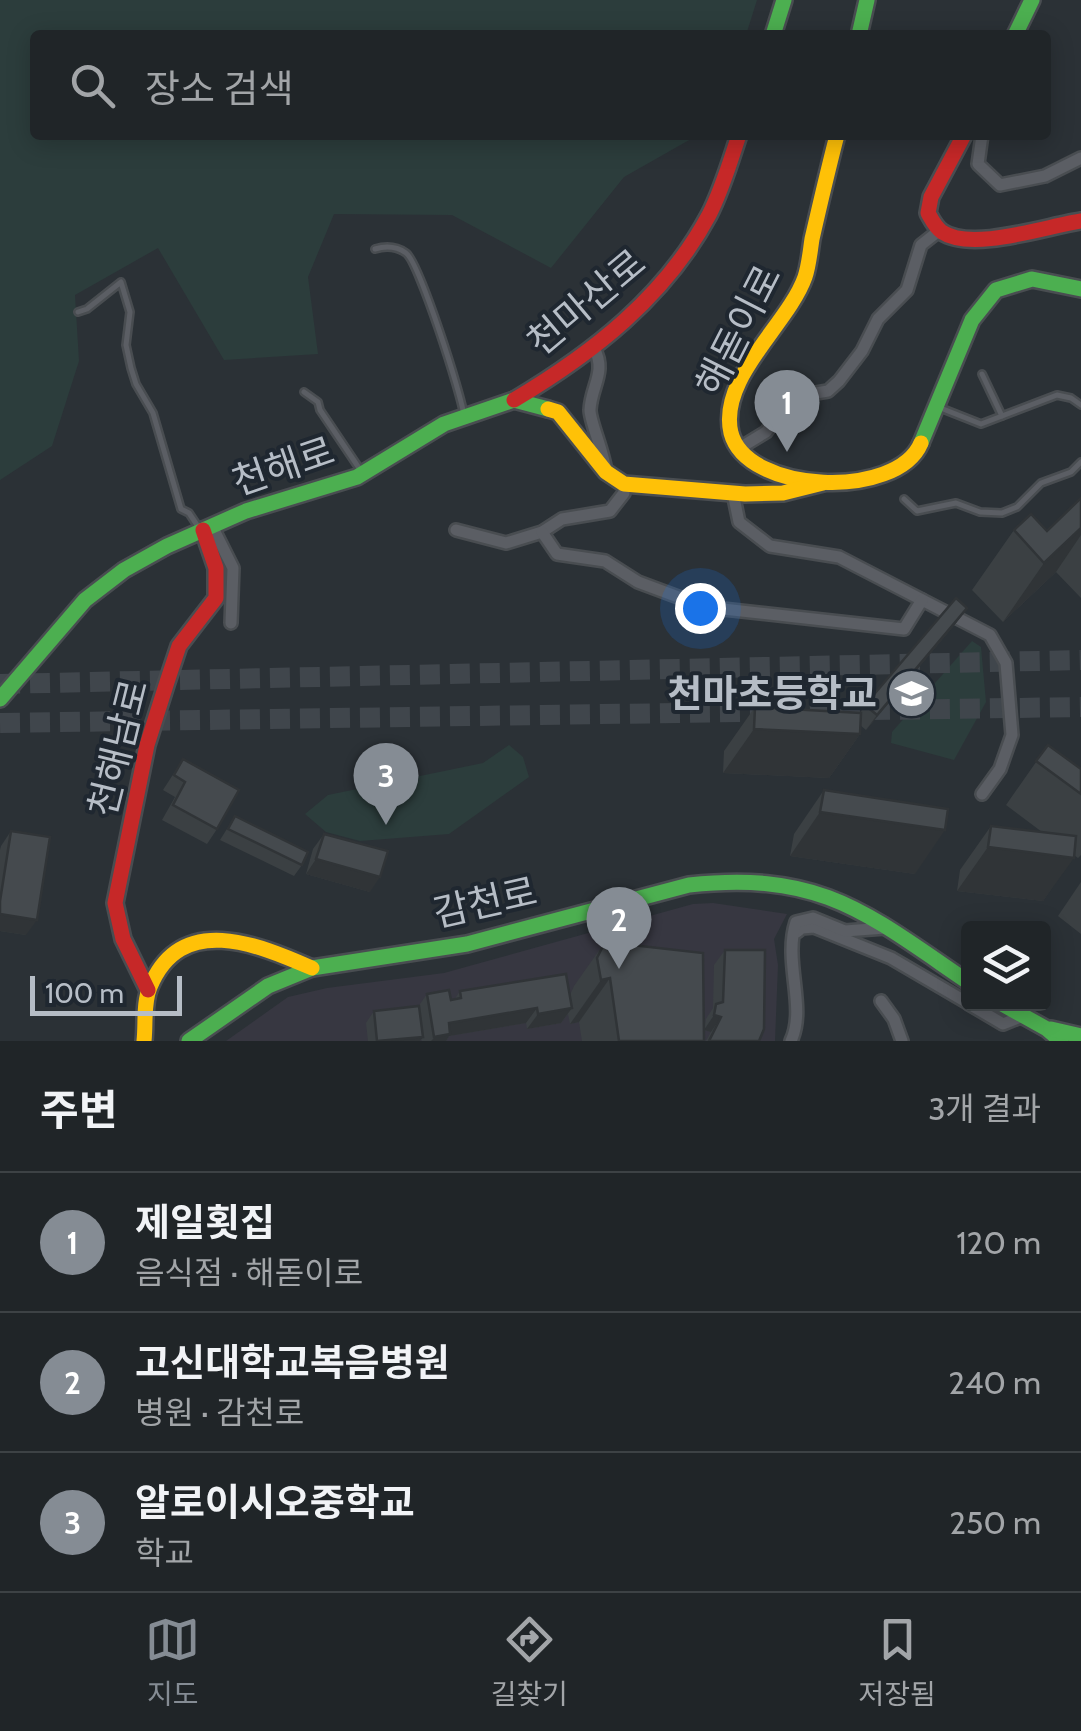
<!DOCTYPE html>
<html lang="ko">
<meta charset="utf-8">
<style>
:root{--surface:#202528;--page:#2d3134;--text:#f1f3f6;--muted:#a2a5a8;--line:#3d4245;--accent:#858c94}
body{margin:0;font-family:Cabin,"Noto Sans KR",sans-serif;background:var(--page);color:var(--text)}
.controls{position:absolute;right:30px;bottom:30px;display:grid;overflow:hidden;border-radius:10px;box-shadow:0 5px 25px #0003}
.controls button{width:90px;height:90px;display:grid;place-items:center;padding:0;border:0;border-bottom:2px solid var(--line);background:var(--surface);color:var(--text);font:50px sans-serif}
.scale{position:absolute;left:30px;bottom:25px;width:152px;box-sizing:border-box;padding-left:10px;border:5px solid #b6bdc6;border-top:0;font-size:28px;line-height:35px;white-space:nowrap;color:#b6bdc6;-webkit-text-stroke:8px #1f2730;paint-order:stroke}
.you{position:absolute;left:700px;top:608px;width:35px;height:35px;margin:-25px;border:8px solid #fff;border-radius:50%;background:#1a73e8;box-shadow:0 0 0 15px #1a73e833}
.badge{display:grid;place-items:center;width:65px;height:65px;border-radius:50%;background:var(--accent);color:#fff;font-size:32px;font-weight:700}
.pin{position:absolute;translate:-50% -82px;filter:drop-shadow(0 2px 5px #0008)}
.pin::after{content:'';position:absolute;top:52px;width:35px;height:30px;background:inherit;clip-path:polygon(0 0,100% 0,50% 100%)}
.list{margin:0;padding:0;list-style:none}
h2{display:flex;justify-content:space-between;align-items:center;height:130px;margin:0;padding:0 40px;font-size:42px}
h2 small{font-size:32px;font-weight:400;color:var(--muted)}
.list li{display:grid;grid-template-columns:65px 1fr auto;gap:30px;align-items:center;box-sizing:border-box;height:140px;padding:0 40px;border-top:2px solid var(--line)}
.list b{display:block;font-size:38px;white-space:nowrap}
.list p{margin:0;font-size:32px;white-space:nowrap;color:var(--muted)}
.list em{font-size:32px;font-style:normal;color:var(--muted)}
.icon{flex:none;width:55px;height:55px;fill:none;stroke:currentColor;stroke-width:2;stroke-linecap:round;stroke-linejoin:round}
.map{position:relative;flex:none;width:1081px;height:1041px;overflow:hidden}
.search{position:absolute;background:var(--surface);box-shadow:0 5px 25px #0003;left:30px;right:30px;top:30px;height:110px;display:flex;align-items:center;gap:25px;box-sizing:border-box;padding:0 35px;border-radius:10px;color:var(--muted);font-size:38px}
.sheet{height:550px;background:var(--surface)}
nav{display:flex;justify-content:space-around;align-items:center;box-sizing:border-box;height:140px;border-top:2px solid var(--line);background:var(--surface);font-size:28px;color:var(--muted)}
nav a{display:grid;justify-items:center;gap:5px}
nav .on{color:var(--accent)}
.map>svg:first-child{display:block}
.medical{fill:#373741}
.green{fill:#2c3d3c}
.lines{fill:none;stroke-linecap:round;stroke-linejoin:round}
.highway-tunnel{stroke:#40464c;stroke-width:20;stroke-dasharray:20 10;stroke-linecap:butt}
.lane-casing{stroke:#494d51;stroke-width:10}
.street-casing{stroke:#494d51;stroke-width:16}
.fast-casing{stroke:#494d51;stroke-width:20}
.slow-casing{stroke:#494d51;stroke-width:20}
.jam-casing{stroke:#494d51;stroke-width:20}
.lane{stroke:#5b5e64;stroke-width:5}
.street{stroke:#5b5e64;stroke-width:11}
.fast{stroke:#4caf50;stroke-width:15}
.slow{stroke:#ffc107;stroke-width:15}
.jam{stroke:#c62828;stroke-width:15}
.wall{fill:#3b4043}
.shaded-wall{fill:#303437}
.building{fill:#454a4e;stroke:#303437;stroke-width:2.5}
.labels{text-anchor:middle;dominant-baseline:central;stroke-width:8;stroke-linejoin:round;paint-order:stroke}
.street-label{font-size:38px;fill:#b6bdc6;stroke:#1f2730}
.poi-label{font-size:38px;font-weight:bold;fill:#b6bdc6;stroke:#1f2730;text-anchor:end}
</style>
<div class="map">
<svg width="1081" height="1041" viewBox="0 0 1081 1041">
<rect width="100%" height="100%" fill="#2b3136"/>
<polygon class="medical" points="713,903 787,914 774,939 778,965 775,1041 226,1041 288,997 327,988 444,973 693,904"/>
<g class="green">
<polygon points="0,0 757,0 746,35 35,35 35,135 698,135 624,177 551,268 452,215 334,214 308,277 318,354 224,360 158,248 75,295 79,361 52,446 0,480"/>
<polygon points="972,641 981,647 986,702 954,760 891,743 892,732"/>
<polygon points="509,745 523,757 529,777 449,834 360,841 326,832 305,814 328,795 483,763"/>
</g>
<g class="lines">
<g class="highway-tunnel">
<polyline points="0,684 1081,660"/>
<polyline points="0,723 1081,707"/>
</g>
<defs>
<g id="lane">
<path d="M375 249C385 246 396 246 406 253 419 262 462 396 464 416"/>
<polyline points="78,312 87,309 121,282 130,312 126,345 131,368 136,384 153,413 181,509 189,513 199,528"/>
<polyline points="982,374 1002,416"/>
<polyline points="304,392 318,402 320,410 361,471"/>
<polyline points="938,407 981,424 1057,395 1071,398 1081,405"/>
<polyline points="904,499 917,511 956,503 980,512 1002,513 1017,507 1041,483 1071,472 1081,462"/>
</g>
<g id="street">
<polyline points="982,135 978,164 1000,185 1045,176 1081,158"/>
<path d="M594 348C607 372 591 386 590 410 590 422 604 452 606 472"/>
<polyline points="738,449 766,432 792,397 828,391 839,381 862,351 878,319 907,290 921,245 940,230"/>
<polyline points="733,493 739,522 770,546 839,557 990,635 1006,663 1012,735 1000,769 982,794"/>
<polyline points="212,526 233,568 231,623"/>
<polyline points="456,530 506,543 542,532 562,519 610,511 624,493 624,484"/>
<polyline points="542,532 557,554 605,561 638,582 705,607 904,629 922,600"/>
<polyline points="797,932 802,928 814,927 891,958 968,1003"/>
<polyline points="881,1001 894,1019 902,1041"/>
<polyline points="969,1004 1003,1024 1023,1016"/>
<path d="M791 1041C807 1007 783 962 796 922L813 918 845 931 885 928"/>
</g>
<g id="fast">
<polyline points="773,35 784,0"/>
<polyline points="859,35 867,0"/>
<polyline points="1015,35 1032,0"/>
<polyline points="921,443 972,320 996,290 1032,279 1081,289"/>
<polyline points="0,699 85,600 124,570 167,546 246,511 357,477 444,424 514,400 548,409"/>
<polyline points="1002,1004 1047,1029 1061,1041"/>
<polyline points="1051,1029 1081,1036"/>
<path d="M189 1041 268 986 312 968 467 944 689 885C821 871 865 912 968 982"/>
</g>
<g id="slow">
<path d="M837 135C828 170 820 204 812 239 810 252 809 265 805 277 788 325 718 378 731 433 747 494 897 500 921 443"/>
<polyline points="548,409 558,412 606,472 624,484 745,494 783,493 823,483"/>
<path d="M144 1041C146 1024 143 1003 150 987 181 912 257 944 312 968"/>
</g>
<g id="jam">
<path d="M964 135 931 197 928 213C932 220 935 227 942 232 972 252 1047 226 1081 221"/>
<path d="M514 400C593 353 665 297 709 215 722 190 730 162 739 135"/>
<polyline points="148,990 123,939 115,903 147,745 167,682 179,646 216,598 216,568 203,530"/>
</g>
</defs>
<use href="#lane" class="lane-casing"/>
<use href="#street" class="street-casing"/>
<use href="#fast" class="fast-casing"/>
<use href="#slow" class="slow-casing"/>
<use href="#jam" class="jam-casing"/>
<use href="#lane" class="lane"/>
<use href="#street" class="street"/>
<use href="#fast" class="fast"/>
<use href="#slow" class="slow"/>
<use href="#jam" class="jam"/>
</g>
<g class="wall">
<polygon points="1081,498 1081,598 1056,572 1003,622 972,590 1014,530 1047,531"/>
<polygon points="967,608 956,623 866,730 860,725 860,734 829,778 723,773 724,751 755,707 860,713 865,705"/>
<polygon points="1048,745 1081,769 1081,855 1078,858 1074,855 1043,901 957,891 960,870 991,826 1042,832 1006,805"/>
<polygon points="183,759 217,829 207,844 162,820 175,797 163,790"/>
<polygon points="824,790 915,874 790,856 794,834"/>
<polygon points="235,816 302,865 294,876 220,840"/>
<polygon points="11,831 26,935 0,931 0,850 1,846"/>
<polygon points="324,834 370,892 306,874 313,849"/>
<polygon points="1081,882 1081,934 1058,916"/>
<polygon points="605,942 704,1041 582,1041 579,1022 570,1024 568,1014 561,1023 527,1029 526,1023 449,1036 446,1041 422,1041 421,1039 420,1041 368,1041 366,1023 374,1011 418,1007 427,994 451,1000 454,1000 460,991 570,995 574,986"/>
<polygon points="725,950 759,1041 706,1041 711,1032 704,1030 706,1019 713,1008 714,965"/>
</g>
<g class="shaded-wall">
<polygon points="1081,528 1081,535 1056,572 1003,622 1044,563"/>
<polygon points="967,608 956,623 866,730 877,715"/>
<polygon points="754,729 860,734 829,778 723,773"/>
<polygon points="820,812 945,830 915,874 790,856"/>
<polygon points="988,847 1074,858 1043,901 957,891"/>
<polygon points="316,859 380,877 370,892 306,874"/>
<polygon points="0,914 37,920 26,935 0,931"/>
<polygon points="610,978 579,1022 570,1024 601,980"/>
<polygon points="537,1008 526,1023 449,1036 446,1041 431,1041 449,1023"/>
<polygon points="572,1008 561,1023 527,1029 538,1014"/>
<polygon points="714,1015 721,1017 711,1032 704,1030"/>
<polygon points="423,1037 420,1041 383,1041"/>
</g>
<g class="building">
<polygon points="1081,498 1081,528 1044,563 1014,530 1031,514 1047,531"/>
<polygon points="956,598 967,608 877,715 865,705"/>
<polygon points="755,707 861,713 860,734 754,729"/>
<polygon points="1048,745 1081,769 1081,794 1036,761"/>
<polygon points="183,759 239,790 217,829 173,805 185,782 174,775"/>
<polygon points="824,790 948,809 945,830 820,812"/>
<polygon points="235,816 308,852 302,865 228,829"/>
<polygon points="991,826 1076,836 1074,858 988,847"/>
<polygon points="11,831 50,837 37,920 0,914 0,901"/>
<polygon points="324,834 388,851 380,877 316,859"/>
<polygon points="605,942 703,953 704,1041 619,1041 610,978 601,980 597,958"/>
<polygon points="725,950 765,950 764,1029 759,1041 709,1041 721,1017 714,1015 716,1004 723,1002"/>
<polygon points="566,974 572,1008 538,1014 537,1008 449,1023 450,1034 434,1037 427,994 449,990 451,1000 461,998 460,991"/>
<polygon points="419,1006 423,1037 377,1041 374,1011"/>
</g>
<defs>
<symbol id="school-disc" viewBox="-11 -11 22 22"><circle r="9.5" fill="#858c94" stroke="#1f2730"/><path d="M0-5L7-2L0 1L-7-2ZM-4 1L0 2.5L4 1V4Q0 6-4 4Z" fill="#fff"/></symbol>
</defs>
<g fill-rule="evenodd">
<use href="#school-disc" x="884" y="666" width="55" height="55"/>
</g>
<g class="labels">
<g class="street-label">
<text transform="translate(586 302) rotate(-40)">천마산로</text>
<text transform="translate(738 330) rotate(-63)">해돋이로</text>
<text transform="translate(283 466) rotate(-19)">천해로</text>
<text transform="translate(118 748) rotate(-76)">천해남로</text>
<text transform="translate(485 902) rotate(-13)">감천로</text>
</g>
<g class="poi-label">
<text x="877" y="693">천마초등학교</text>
</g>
</g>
</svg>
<div class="controls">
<button><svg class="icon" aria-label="layers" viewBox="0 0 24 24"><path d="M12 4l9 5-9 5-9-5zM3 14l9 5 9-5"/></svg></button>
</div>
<div class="scale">100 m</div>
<div class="you"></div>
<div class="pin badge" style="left:787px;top:452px">1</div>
<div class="pin badge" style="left:619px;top:969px">2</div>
<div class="pin badge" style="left:386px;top:825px">3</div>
<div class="search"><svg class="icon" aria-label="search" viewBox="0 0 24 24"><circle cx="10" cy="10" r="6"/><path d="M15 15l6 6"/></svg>장소 검색</div>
</div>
<section class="sheet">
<h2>주변<small>3개 결과</small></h2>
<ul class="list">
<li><span class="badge">1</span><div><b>제일횟집</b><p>음식점 · 해돋이로</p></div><em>120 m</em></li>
<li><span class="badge">2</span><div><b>고신대학교복음병원</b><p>병원 · 감천로</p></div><em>240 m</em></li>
<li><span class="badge">3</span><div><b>알로이시오중학교</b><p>학교</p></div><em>250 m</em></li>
</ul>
</section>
<nav>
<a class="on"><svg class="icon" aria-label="map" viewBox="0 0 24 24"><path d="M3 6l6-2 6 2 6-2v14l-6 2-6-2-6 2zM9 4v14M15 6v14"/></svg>지도</a>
<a><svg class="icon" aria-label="directions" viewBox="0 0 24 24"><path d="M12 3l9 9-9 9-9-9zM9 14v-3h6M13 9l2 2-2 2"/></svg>길찾기</a>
<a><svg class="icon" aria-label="saved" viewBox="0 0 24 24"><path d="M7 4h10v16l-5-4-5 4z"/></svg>저장됨</a>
</nav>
